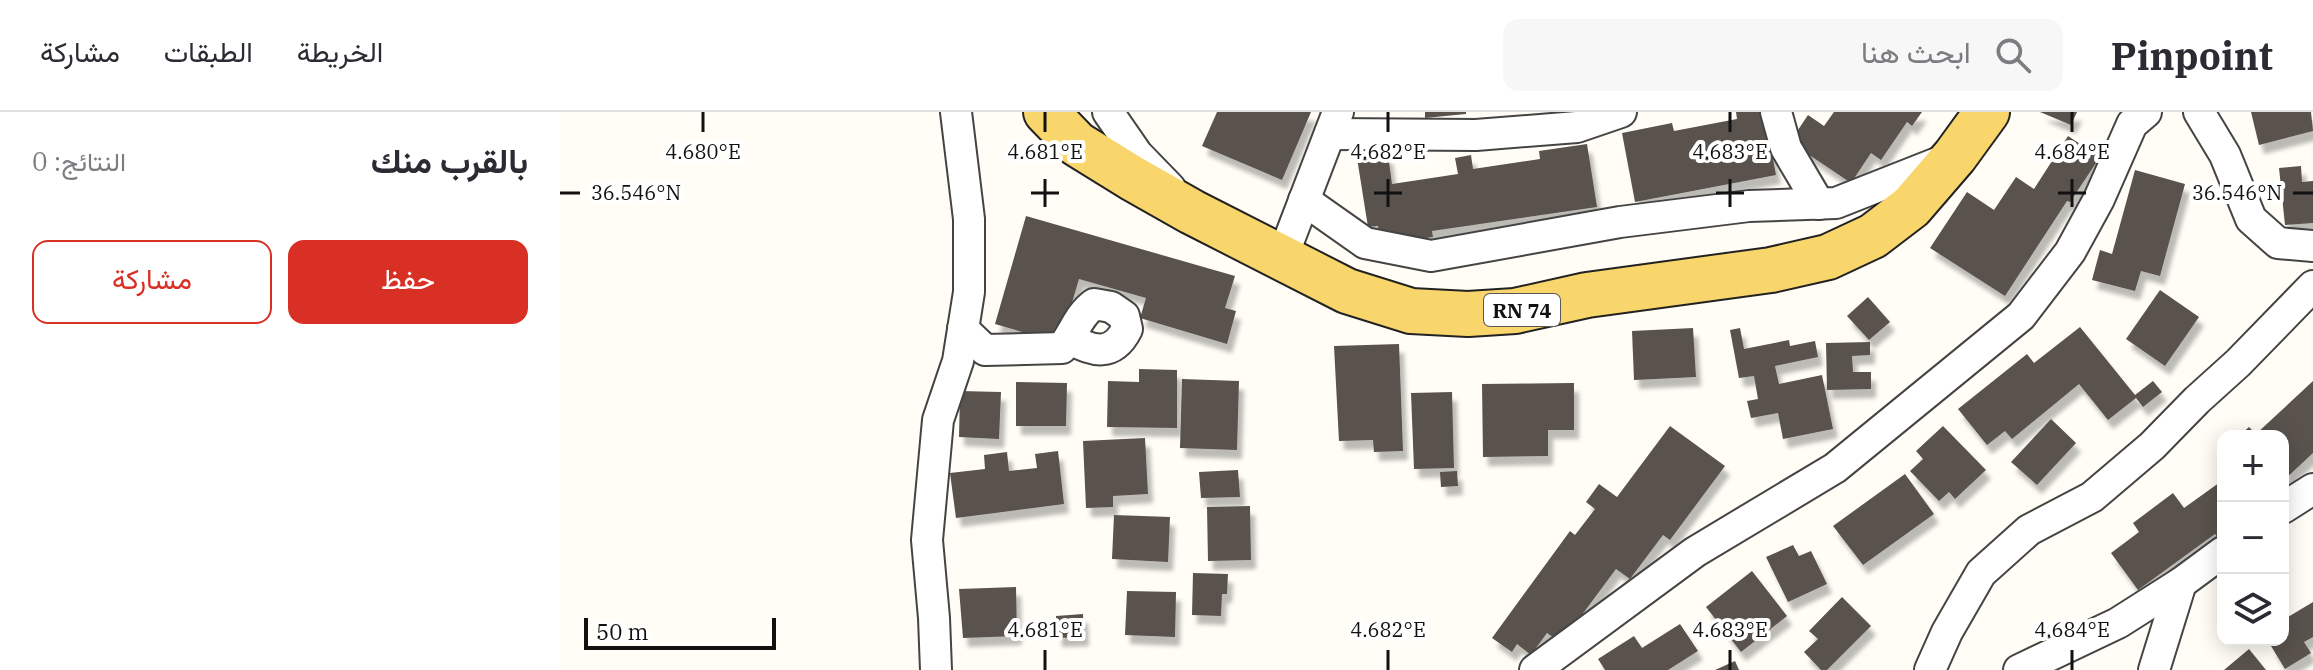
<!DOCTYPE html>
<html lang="ar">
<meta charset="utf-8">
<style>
:root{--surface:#fff;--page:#f7f7f7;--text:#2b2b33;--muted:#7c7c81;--line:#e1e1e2;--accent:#d93025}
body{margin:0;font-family:"IBM Plex Serif",Vazirmatn,serif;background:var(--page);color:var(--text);direction:rtl}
.controls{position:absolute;right:24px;bottom:24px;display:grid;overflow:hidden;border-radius:16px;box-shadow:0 4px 20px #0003}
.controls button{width:72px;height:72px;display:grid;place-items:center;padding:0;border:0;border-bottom:2px solid var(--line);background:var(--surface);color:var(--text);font:40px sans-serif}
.scale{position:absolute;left:24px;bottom:20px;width:192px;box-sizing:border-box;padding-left:8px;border:4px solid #111;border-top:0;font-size:22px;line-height:28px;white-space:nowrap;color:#111;-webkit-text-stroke:6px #fff;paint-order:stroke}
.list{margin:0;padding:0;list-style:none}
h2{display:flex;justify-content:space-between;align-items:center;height:104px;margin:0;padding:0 32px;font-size:34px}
h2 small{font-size:26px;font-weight:400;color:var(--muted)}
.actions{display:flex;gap:16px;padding:24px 32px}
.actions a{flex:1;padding:18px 0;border:2px solid var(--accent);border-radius:16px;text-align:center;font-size:28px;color:var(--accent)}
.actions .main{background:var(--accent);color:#fff}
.icon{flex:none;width:44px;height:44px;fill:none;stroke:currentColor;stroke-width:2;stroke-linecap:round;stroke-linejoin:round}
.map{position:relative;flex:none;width:1753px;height:558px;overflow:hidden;direction:ltr}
header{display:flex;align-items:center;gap:48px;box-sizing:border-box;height:112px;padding:0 40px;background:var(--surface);border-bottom:2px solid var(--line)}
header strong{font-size:38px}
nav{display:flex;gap:44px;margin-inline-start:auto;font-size:28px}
.search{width:560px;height:72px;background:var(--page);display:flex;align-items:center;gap:20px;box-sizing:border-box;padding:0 28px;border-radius:16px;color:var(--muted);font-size:30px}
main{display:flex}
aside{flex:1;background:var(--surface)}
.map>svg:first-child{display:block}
.building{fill:#5a524d;filter:url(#shadow)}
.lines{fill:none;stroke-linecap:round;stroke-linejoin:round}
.minor-casing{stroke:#444;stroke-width:34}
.primary-casing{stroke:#222;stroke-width:48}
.minor{stroke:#fff;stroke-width:30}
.primary{stroke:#f9d66b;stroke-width:44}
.ticks{fill:none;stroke:#111;stroke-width:3}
.labels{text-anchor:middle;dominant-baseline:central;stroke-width:8;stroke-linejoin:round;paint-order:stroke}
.shield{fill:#fff;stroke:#585858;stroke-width:2}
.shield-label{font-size:20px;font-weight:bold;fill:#111}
.ticks-label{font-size:20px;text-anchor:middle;fill:#111;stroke:#fff;stroke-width:8;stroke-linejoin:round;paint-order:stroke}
</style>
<header>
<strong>Pinpoint</strong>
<div class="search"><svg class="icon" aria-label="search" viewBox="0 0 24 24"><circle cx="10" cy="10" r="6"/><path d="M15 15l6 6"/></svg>ابحث هنا</div>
<nav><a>الخريطة</a><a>الطبقات</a><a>مشاركة</a></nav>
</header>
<main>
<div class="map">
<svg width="1753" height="558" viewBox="0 0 1753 558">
<defs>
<filter id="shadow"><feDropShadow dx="5" dy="9" stdDeviation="2" flood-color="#0004"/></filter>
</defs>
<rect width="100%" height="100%" fill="#fffdf5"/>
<g class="building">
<polygon points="657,0 751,0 722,68 642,34"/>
<polygon points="865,0 906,0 906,2 865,6"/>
<polygon points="1176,0 1204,0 1216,63 1075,90 1062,21 1112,11 1114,19 1177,7"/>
<polygon points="1274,0 1362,0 1352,14 1347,10 1321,48 1311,41 1291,71 1230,30 1248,3 1264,14"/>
<polygon points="1480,0 1517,0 1511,13"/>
<polygon points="1691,0 1751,0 1753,19 1699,33"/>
<polygon points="1508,24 1540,45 1510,90 1507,89 1445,184 1370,136 1407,80 1434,98 1456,65 1474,77"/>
<polygon points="1027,32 1037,95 872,119 873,125 820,133 818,114 808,115 797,46 828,42 832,72 898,62 895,46 911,43 913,57 980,47 979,39"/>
<polygon points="1741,54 1742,70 1753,69 1753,111 1725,113 1719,56"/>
<polygon points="1575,58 1625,72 1600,164 1581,159 1575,179 1532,168 1540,138 1552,142"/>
<polygon points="466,104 675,164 665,196 676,199 667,232 580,206 586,186 519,167 500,231 435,212"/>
<polygon points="1600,178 1639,205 1605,254 1566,227"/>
<polygon points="1308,185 1330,210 1309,228 1287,204"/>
<polygon points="1520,215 1575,283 1593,269 1602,280 1583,295 1576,286 1548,308 1519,272 1452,327 1445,319 1427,333 1398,297 1467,242 1474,251"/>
<polygon points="1133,216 1136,265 1074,268 1072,219"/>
<polygon points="1180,216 1184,237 1229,228 1230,234 1255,229 1258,245 1215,254 1219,272 1262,263 1273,317 1223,327 1218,301 1191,306 1187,289 1198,287 1194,264 1179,266 1170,218"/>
<polygon points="1310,230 1310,243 1292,244 1293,260 1311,260 1311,277 1267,278 1266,231"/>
<polygon points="839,232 843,339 814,340 813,328 779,329 774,234"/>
<polygon points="579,257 617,258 617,316 547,315 548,269 579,270"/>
<polygon points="622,267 679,269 677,338 620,336"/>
<polygon points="1753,269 1753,341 1723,369 1723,324 1679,324 1689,315 1696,322"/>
<polygon points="456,270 507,271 506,314 456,314"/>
<polygon points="1014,271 1014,318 988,318 988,344 923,345 922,272"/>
<polygon points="400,279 441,280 439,327 399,325"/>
<polygon points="892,280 894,356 854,357 851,281"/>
<polygon points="1491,307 1516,331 1477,373 1451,350"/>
<polygon points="1110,314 1165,354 1110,428 1103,423 1070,467 1056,457 1001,531 987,521 971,543 957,532 952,540 932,526 1010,419 1015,423 1035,397 1026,390 1039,372 1057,385"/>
<polygon points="1383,314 1426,358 1395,387 1389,380 1379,389 1350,359 1363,347 1356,339"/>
<polygon points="585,326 588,382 553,384 553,395 526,396 523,329"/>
<polygon points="498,339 504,392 396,406 390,361 425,357 424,343 447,340 449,359 477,356 475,342"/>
<polygon points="678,358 680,385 641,386 639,360"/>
<polygon points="897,359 898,374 881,375 880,360"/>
<polygon points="1345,362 1374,402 1303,453 1273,414"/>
<polygon points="1663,368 1663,433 1655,422 1578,478 1551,441 1579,420 1573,411 1613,381 1624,396"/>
<polygon points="690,394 691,448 648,449 647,395"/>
<polygon points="554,403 610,405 608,450 552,447"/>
<polygon points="1233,433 1239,444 1251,439 1267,472 1228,490 1206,445"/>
<polygon points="1192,459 1227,504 1181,540 1146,495"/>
<polygon points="633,461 668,462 667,482 662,482 661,504 632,503"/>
<polygon points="456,475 457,524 403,526 399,477"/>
<polygon points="567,479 616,480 615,525 565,523"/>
<polygon points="1282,485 1311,514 1267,558 1261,558 1244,540 1258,527 1249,519"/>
<polygon points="1753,490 1753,525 1744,530 1751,541 1725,557 1711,534 1723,528 1723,508"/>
<polygon points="523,502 524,525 497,526 496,504"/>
<polygon points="1120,512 1138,539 1108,558 1045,558 1038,547 1074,524 1082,536"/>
<polygon points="1689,537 1706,558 1664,558"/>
<polygon points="1175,549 1179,558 1155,558"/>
</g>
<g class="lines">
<defs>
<g id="minor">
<polyline points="548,0 577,42 610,76"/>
<polyline points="1216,0 1226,36 1259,92"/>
<polyline points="1639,0 1665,43 1691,107 1718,131 1753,134"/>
<polyline points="770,22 916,23 1017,15 1061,0"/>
<polyline points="744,88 805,131 871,144 1060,110 1189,94 1276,91 1390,46"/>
<polyline points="722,146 778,0"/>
<path d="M403 217 425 238 502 236C514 221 518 204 534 192L551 195 564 204 567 217C553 245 533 240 510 227"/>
<polyline points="1723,396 1753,377"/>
<polyline points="376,558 374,506 367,428 378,308 398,249 409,180 409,107 396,0"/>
<polyline points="975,558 1135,440 1275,356 1461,204 1510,140 1539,87 1572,12 1586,0"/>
<polyline points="1370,558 1387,520 1421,461 1469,418 1532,385 1592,334 1637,288 1678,251 1753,174"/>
<polyline points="1459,558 1558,511 1621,471"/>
<polyline points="1594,558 1621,471 1663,440"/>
</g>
<polyline id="primary" points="486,0 517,32 572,66 632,100 787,179 851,199 908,202 955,199 1027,183 1211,158 1268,145 1313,124 1351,95 1395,44 1427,0"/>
</defs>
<use href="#minor" class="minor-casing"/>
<use href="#primary" class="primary-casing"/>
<use href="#minor" class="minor"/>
<use href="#primary" class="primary"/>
</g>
<path class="ticks" d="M143 0V20M485 0V20M828 0V20M1170 0V20M1512 0V20M485 67V95M828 67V95M1170 67V95M1512 67V95M0 81H20M471 81H499M814 81H842M1156 81H1184M1498 81H1526M1733 81H1753M485 538V558M828 538V558M1170 538V558M1512 538V558"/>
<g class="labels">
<rect class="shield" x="924" y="182" width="76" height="32" rx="6"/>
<g class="shield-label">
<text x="962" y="198">RN 74</text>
</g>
</g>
<g class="ticks-label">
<text x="143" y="47">4.680°E</text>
<text x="485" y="47">4.681°E</text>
<text x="828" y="47">4.682°E</text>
<text x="1170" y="47">4.683°E</text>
<text x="1512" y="47">4.684°E</text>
<text x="76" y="88">36.546°N</text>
<text x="1677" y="88">36.546°N</text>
<text x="485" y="525">4.681°E</text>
<text x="828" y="525">4.682°E</text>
<text x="1170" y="525">4.683°E</text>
<text x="1512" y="525">4.684°E</text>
</g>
</svg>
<div class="controls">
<button>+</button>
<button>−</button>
<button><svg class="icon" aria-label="layers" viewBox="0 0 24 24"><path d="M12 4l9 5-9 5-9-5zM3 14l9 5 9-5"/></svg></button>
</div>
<div class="scale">50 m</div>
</div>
<aside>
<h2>بالقرب منك<small>النتائج: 0</small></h2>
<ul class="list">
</ul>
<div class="actions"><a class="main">حفظ</a><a>مشاركة</a></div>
</aside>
</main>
